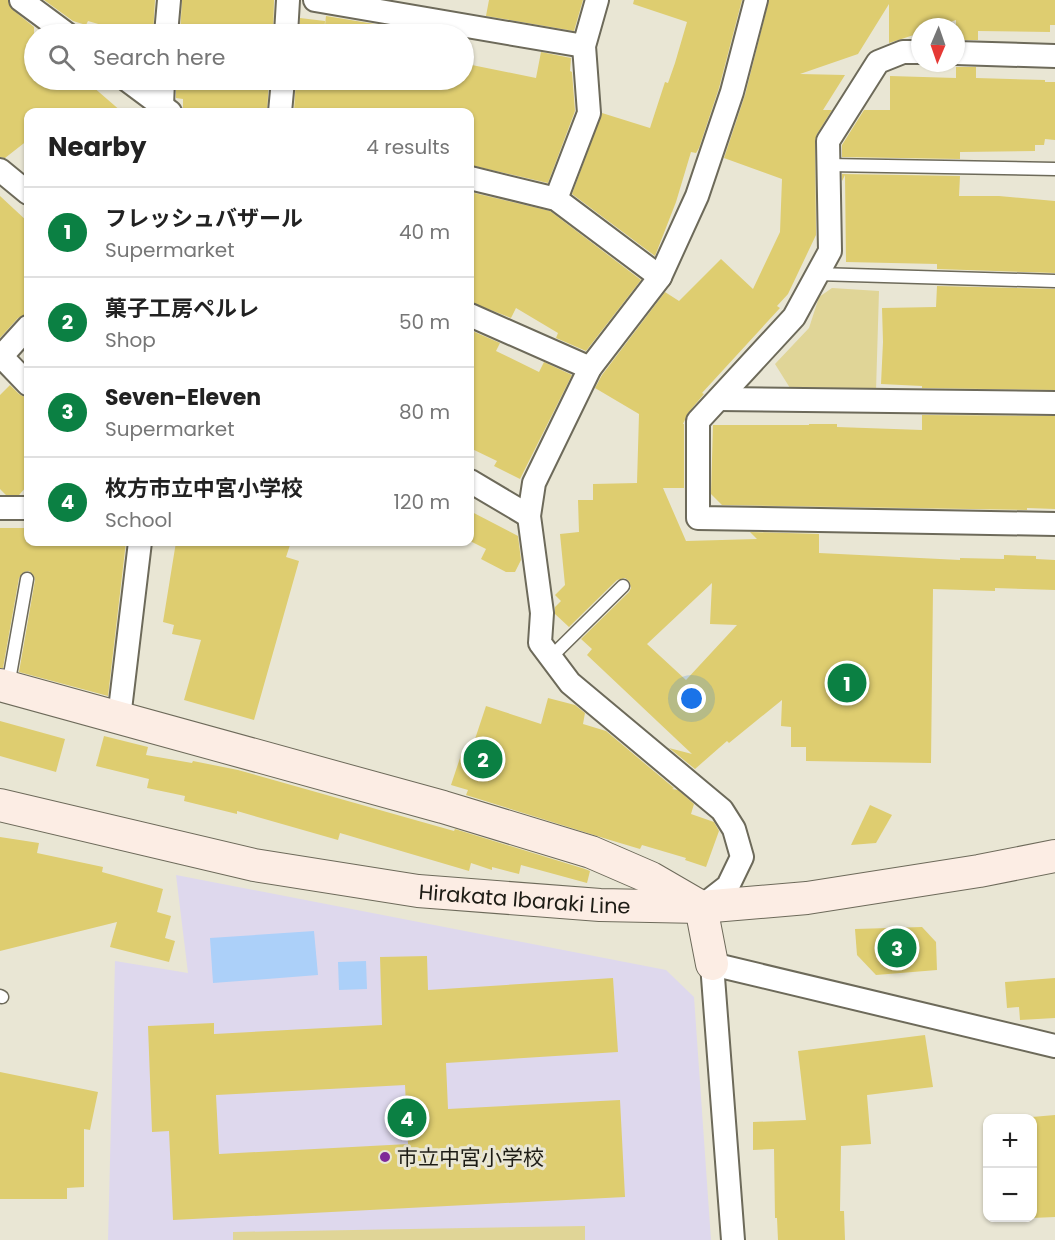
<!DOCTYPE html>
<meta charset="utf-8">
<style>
:root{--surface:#fff;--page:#f2f2f2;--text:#222;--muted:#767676;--line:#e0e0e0;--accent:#0b8043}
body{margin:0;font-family:Poppins,"Noto Sans JP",sans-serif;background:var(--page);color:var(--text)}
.controls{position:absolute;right:18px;bottom:18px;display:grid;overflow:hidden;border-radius:12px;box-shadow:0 2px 4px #0004}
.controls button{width:54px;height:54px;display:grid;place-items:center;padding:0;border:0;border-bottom:2px solid var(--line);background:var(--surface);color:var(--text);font:30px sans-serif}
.compass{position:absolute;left:911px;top:18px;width:54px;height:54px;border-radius:50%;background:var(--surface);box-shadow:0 2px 4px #0004;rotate:182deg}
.you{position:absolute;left:692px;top:699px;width:21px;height:21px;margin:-15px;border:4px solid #fff;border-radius:50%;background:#1a73e8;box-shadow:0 0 0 9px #1a73e833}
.badge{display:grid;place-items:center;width:39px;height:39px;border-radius:50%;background:var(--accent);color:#fff;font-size:20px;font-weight:700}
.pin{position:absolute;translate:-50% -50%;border:3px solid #fff;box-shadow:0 2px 6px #0006}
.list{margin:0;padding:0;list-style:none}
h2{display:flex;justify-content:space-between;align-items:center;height:78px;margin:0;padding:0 24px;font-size:26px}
h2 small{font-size:20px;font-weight:400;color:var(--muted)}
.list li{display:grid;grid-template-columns:39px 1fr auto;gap:18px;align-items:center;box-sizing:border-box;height:90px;padding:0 24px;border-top:2px solid var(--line)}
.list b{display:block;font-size:22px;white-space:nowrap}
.list p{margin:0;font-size:20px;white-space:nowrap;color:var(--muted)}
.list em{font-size:20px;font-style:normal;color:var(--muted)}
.icon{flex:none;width:33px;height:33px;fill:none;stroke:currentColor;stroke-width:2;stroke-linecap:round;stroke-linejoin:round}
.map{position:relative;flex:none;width:1055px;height:1240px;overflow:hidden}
.search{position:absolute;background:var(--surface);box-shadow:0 2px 4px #0004;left:24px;top:24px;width:450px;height:66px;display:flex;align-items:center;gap:15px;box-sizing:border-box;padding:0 21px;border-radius:33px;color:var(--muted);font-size:22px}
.panel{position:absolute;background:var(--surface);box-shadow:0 2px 4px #0004;left:24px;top:108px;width:450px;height:438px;border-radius:12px}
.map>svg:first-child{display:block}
.education{fill:#ded8ed}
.green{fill:#e0d597}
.water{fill:#acd0f9}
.building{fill:#decd70;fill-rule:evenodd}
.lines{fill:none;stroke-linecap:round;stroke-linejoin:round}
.lane-casing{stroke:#6d6a5a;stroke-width:15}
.street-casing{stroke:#6d6a5a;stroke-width:26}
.secondary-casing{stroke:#6d6a5a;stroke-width:34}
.lane{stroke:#fff;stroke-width:12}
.street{stroke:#fff;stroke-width:22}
.secondary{stroke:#fcede4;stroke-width:32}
.poi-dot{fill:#7f2998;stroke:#e9e6d4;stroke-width:2}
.labels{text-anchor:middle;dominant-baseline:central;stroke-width:6;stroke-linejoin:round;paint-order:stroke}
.street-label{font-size:21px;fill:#1d1c15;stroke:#e9e6d4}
.poi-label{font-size:21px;fill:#1d1c15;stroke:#e9e6d4;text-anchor:start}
</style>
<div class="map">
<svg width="1055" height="1240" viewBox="0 0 1055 1240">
<rect width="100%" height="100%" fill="#e9e6d4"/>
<polygon class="education" points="176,875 666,970 694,997 711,1240 108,1240 115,961 188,973"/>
<g class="green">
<polygon points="832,288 879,291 876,391 790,388 775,364 809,328 819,297"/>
<polygon points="585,1226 585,1240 233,1240 233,1232"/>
</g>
<g class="water">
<polygon points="314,931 318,975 213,983 210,938"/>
<polygon points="366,961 367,989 339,990 338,962"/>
</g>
<g class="building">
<polygon points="0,0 8,0 13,10 34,27 34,80 85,80 122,112 28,112 28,140 5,158 0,157"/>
<polygon points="44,0 155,0 153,34 133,34 105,24 105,26 88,21 86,25 73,21"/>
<polygon points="182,0 274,0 273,34 180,34"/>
<polygon points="489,0 583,0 574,31 486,16"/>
<polygon points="634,0 742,0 719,88 699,148 696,153 691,152 676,202 655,256 572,194 602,113 650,128 665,82 668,83 675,63 687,22 633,4"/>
<path d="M769 0H1055V25H1050V32L978 31V40H956V20L936 27H920V33L889 43V4L858 54 800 74 845 75 823 110H832L817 134 815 141 816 235 788 294 777 306 780 308 702 393 704 394 688 413 683 424H684V488H663L686 541 757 539 750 532 819 534V553L960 560V558L1004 559V555L1036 556V559L1055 560V590L995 588V591L933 589 931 763 806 761V747H791V727L781 726 782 700 729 743 727 741 695 769 669 748 692 754 587 655 592 649 581 639 629 592 631 588 629 581 625 578 617 580 569 627 555 614V607L561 601 555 595 565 585 560 534 579 532 578 500H593V484L637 483 639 414 595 388 602 375 665 292 679 301 721 259 753 289 780 232 782 179 724 158 745 95ZM712 583 710 624 737 625 686 680 647 644Z"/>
<polygon points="326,16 381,25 379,34 324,34"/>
<polygon points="300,18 325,21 324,34 299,34"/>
<polygon points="541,52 571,58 570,71 572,72 575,111 548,183 470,165 470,112 294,112 296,80 464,80 467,64 536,78"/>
<polygon points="956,67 976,67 976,78 1045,80 1045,82 1055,82 1055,140 1045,139 1044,145 1035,145 1035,151 960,152 960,159 842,157 842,145 864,110 890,110 890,76 956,78"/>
<polygon points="176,80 269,80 267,112 183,112 183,99 176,98"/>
<polygon points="842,174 960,176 959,196 999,196 1055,201 1055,273 937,269 937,264 846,262 845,175 842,181"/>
<polygon points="470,192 550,211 641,280 586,351 556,338 558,333 516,308 511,318 470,302"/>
<polygon points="0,196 28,222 28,314 18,318 0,338"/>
<polygon points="937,286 1055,289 1055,390 922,388 922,386 881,384 883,342 882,308 936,307"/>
<polygon points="470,330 500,343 496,351 539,372 544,362 572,375 520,479 494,466 497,461 470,448"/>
<polygon points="10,385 19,394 28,399 28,485 19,495 6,495 0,489 0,395"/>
<polygon points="922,415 1055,416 1055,509 1027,508 1027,510 722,505 711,494 713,425 809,425 809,424 837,424 837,427 922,430"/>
<polygon points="470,511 518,536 521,560 515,572 506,572 481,559 486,549 470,541"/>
<polygon points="0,528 26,528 26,542 126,542 108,696 19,672 35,580 34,576 29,571 24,572 19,578 3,668 0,668"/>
<polygon points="176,542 291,542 286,557 299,561 254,720 184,700 201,640 172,634 174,625 163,622"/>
<polygon points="548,698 575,705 585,713 583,724 606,731 674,788 672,789 678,790 694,804 691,814 714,822 719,831 706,867 685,860 686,858 642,845 640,849 610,840 466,795 468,790 451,785 461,755 469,757 486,706 541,724"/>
<polygon points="0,721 65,739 56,772 0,756"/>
<polygon points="104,736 148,747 146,755 192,763 193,761 238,770 454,831 455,829 585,869 590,871 587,883 521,865 519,874 492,867 492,870 471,863 469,871 340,833 338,840 237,811 237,814 184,801 185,796 147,788 149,779 96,766"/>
<polygon points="870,805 892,815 876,843 851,845"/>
<polygon points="0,837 39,843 37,853 103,867 102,872 163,889 157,912 171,916 165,938 175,941 169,962 110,947 117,922 0,951"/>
<polygon points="922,927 936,942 937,970 876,975 857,955 855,929"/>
<path d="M427 956 428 990 613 978 618 1052 446 1063 448 1109 620 1100 625 1197 173 1220 169 1131 152 1132 148 1026 214 1023V1034L382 1025 380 957ZM405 1085 408 1144 219 1154 216 1095Z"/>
<polygon points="1055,978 1055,1018 1020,1020 1019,1007 1007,1008 1005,982"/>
<polygon points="925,1035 933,1087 867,1095 871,1144 841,1146 840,1211 844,1211 845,1240 778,1240 777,1218 775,1218 774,1149 753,1150 753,1122 806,1120 798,1051"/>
<polygon points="0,1072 98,1092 90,1130 84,1129 84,1187 67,1188 67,1199 0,1199"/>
<polygon points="1055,1115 1055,1217 1032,1218 1032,1117"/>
</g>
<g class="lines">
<defs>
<g id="lane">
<polyline points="828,165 1055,169"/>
<polyline points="817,274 1055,281"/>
<polyline points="551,657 623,586"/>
<polyline points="8,686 27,579"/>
<polyline points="0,996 2,997"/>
</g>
<g id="street">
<polyline points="21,0 67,34"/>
<polyline points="315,0 584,46"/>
<polyline points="166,34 169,0"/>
<polyline points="286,34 288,0"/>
<polyline points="920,52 903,52 878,62 828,141 830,251 794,317 698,421 698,518 1055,524"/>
<polyline points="956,53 1055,56"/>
<polyline points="127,80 170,112"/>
<polyline points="162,106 163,80"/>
<polyline points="280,112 283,80"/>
<polyline points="0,170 28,193"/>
<polyline points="470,178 556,199 660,277"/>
<polyline points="556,199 589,113 584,46 597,0"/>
<polyline points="470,315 590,368"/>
<polyline points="0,355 28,384"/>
<polyline points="0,358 28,327"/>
<polyline points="719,399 1055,403"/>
<polyline points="470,481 529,516"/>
<polyline points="0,508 28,508"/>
<polyline points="119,718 140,542"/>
<polyline points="701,907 728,886 742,857 734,829 722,810 570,683 540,643 542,613 529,516 534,483 590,368 660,277 697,196 732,92 756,0"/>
<polyline points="733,1240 712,964 1055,1046"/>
</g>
<g id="secondary">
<polyline points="0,685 443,807 591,852 651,878 701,907 712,964"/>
<path id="s1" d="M0 805 254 865 418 891 600 905 701 907 807 898 979 871 1055 856"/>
</g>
</defs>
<use href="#lane" class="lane-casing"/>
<use href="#street" class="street-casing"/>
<use href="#secondary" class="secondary-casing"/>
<use href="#lane" class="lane"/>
<use href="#street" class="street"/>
<use href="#secondary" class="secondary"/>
</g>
<circle class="poi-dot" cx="385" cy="1157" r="6"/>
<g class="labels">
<g class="street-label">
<text stroke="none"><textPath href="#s1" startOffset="534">Hirakata Ibaraki Line</textPath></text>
</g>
<g class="poi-label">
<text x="397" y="1157">市立中宮小学校</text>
</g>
</g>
</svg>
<div class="controls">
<button>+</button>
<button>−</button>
</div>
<svg class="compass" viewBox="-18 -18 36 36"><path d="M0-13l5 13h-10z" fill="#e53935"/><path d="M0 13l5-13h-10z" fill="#767676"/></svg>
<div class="you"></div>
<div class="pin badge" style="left:847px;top:683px">1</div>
<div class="pin badge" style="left:483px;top:759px">2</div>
<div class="pin badge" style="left:897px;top:948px">3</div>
<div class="pin badge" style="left:407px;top:1118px">4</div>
<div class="search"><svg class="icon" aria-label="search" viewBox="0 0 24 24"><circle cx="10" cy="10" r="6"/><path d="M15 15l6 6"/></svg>Search here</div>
<section class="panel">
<h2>Nearby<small>4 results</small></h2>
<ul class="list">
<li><span class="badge">1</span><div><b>フレッシュバザール</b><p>Supermarket</p></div><em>40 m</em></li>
<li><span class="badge">2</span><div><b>菓子工房ペルレ</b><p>Shop</p></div><em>50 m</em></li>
<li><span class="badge">3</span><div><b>Seven-Eleven</b><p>Supermarket</p></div><em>80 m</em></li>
<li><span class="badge">4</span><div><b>枚方市立中宮小学校</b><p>School</p></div><em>120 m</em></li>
</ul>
</section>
</div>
